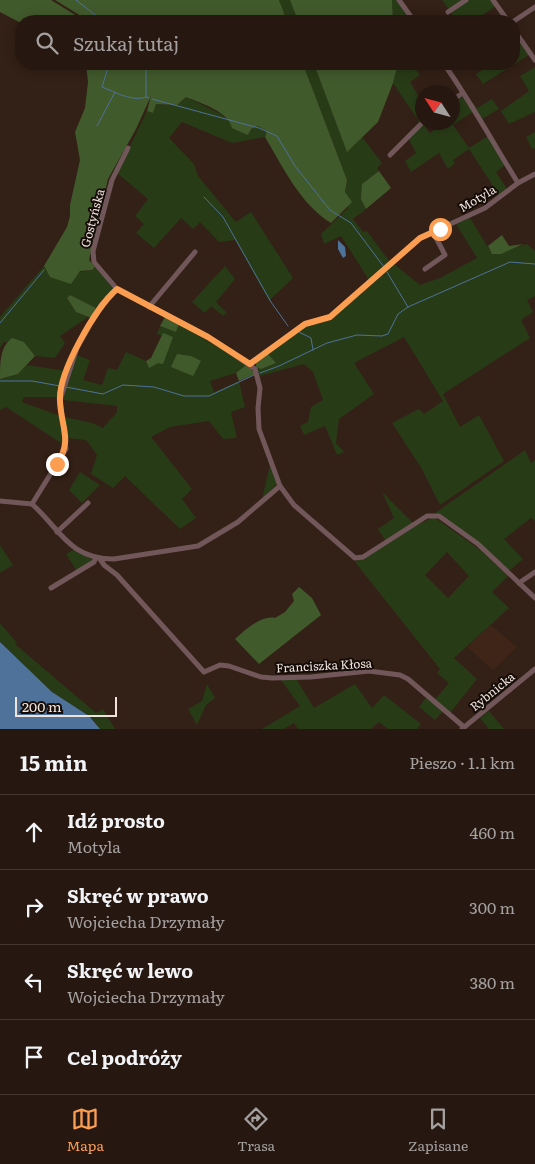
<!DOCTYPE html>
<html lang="pl">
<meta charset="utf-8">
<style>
:root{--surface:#261810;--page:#32251e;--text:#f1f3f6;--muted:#a4a09f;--line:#423730;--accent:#fc9e52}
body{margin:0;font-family:Literata,serif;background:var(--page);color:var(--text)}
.compass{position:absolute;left:415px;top:85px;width:45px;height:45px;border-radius:50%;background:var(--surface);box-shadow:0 2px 12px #0003;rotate:306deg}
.scale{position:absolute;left:15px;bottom:12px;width:102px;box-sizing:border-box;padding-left:5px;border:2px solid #f0e3dc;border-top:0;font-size:14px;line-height:18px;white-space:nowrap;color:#f0e3dc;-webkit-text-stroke:4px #150c08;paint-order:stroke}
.stop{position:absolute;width:15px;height:15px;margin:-11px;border:4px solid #fc9e52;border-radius:50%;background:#fff}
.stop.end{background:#fc9e52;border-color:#fff;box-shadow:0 1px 5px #0008}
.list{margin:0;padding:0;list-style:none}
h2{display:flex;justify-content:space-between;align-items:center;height:65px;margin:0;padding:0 20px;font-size:21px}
h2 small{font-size:16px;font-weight:400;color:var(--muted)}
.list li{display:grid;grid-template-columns:32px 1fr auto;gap:15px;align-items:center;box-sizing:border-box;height:75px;padding:0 20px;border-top:1px solid var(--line)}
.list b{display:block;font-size:19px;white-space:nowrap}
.list p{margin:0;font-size:16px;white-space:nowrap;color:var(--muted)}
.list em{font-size:16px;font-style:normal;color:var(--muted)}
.icon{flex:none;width:28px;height:28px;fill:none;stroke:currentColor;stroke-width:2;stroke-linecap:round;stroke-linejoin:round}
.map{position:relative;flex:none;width:535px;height:729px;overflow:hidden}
.search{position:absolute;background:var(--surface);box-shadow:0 2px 12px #0003;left:15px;right:15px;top:15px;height:55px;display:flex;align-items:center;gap:12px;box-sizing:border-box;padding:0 18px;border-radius:20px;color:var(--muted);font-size:19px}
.sheet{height:365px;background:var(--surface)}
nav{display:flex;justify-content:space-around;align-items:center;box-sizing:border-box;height:70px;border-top:1px solid var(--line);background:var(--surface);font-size:14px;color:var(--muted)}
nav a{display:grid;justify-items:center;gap:2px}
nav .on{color:var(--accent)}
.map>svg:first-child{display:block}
.built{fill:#3e2517}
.green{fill:#283b17;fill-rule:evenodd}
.forest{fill:#415a2c}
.water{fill:#4e729a}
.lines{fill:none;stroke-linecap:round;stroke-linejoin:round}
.stream{stroke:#4e729a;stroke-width:1}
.minor{stroke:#71575a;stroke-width:5}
.route{stroke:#fc9e52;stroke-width:6}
.labels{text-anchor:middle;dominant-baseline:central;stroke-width:4;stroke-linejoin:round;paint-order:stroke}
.street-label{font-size:12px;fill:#f0e3dc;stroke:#150c08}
</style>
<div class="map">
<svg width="535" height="729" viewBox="0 0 535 729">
<rect width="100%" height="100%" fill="#332016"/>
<polygon class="built" points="491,625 517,647 493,670 467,647"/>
<g class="green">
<polygon points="279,0 290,0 298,21 287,21"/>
<polygon points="392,0 398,0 412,21 393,21"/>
<polygon points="442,0 491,0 495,7 473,21 457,21"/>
<polygon points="521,44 529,55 483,84 476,74 492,64 514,64 514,49"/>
<polygon points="303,64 314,64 347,151 362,137 382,163 377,168 379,171 367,180 361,199 366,209 353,219 363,232 367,231 390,262 369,280 341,236 324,244 321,234 348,208 345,192 347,180"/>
<polygon points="398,64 412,64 420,75 410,82 422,102 422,121 420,123 393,83"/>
<polygon points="535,67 535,112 509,124 501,111 529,91 520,76"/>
<polygon points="464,96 474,111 453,125 469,148 488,136 505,165 496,172 507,189 499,195 469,149 453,160 455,163 448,169 439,153 411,172 405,161 416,153 409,140 423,124 430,133 443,123 452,122 453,102"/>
<polygon points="186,97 219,113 248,135 251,129 258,126 268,131 265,137 232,143 182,122 169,138 194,164 198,176 236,222 251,212 293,278 269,301 235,240 219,242 200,222 193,229 181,218 154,248 136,233 144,224 135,216 148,199 117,173 147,111 153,113 156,104 176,105"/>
<polygon points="470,99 477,108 492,99 499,109 482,119"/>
<polygon points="535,132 535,148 532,149 526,137"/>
<path d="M470 218 492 254 527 244 535 251V296L527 300 533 312 521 320 530 338 443 394 460 427 479 415 504 461 440 505 422 469 392 423 419 409 424 414 443 401 404 337 354 363 374 394 339 419 336 443 344 452 337 455 325 426 304 435 300 426 308 422 311 407 323 400 313 372 304 364 260 376 256 367 275 363 267 353C280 343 294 330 309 324 319 321 326 321 335 316L394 264 420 285 440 278 477 258 456 224Z"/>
<polygon points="44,266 50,277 92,270 95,267 114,288 96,308 70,295 67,298 76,312 88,317 60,336 65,343 55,358 35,356 24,342 4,342 0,348 0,317"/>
<polygon points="225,266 235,279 216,302 227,313 223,316 211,306 205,313 192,302"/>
<polygon points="179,324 247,364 236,373 210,381 214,392 239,381 245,407 231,412 237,438 223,439 209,421 170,427 151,437 192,489 182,499 196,518 180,529 125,476 113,488 91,474 97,455 86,440 68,438 65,417 92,423 103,428 117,412 117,406 63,400 63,391 77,355 90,360 83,380 102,385 108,368 117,370 126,352 146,361 149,368 163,334 162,336 157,334 160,326 176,332"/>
<polygon points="27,365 66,371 57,397 24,397 22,402 60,416 64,445 6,407 0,410 0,379 18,374"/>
<polygon points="525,450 531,463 535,460 535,521 531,518 504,539 523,559 509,571 441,514 435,513"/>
<polygon points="270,465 278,483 262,499"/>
<polygon points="80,472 100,485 82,503 69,490"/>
<polygon points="382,492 413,523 385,540 378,529 394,518"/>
<path d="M434 517 479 549 508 576 492 592 509 608 454 658 477 679 450 713 445 709 435 720 419 707 426 698 433 702 449 683 437 673 440 669 355 562 411 528ZM447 552 469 576 448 598 425 575Z"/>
<polygon points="0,545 13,565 0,573"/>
<polygon points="73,550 94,560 77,571 66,554"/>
<polygon points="0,623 17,643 15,644 96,713 103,709 115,729 100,729 89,716 52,692 0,642"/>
<polygon points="295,677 314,708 355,684 372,708 384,695 421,724 417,729 388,729 379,722 371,729 298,729 294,723 284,729 262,729 300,706 281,680"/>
<polygon points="207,684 215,698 206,705 197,725 188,709 202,701"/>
<polygon points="489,711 504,729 489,729 480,718"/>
</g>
<g class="forest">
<polygon points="0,0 51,0 85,21 21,21 21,23 0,12"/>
<polygon points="55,0 279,0 287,21 89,21"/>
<polygon points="290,0 392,0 393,21 298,21"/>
<path d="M86 64H303L347 180 345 192 352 202 331 223C300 204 283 167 265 137L267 131 258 126 251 129 248 135 232 128C228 111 200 103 186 97L177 105 156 104 153 113 147 111 151 96 136 129 108 179 89 260 95 267 92 270 80 271 71 284 50 277 44 266 67 227 70 216V205L80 160 75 132 85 108 88 82Z"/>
<polygon points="314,64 398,64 393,83 378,122 347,152"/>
<polygon points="379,171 391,188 366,209 361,199 362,184"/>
<polygon points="502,235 509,246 523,244 501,254 492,254 488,246"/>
<polygon points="70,295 96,308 91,318 76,312 67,298"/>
<polygon points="165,317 179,324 176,332 160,326"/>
<polygon points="163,333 173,337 163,364 158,363 149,368 146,361 151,358"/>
<path d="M12 338 24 342 35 356 18 374 0 379C0 362 0 347 12 338Z"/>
<polygon points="267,353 276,363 261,369 256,367 256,360"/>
<polygon points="177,354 191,356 201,361 193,376 171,367"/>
<polygon points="247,364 255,374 239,381 236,373"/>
<path d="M299 587 312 598 321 615 259 664 235 639C245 630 261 615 275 618L285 612 294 601 292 594Z"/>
</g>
<g class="water">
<polygon points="338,240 345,247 346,256 343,258 338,249"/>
<polygon points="0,642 52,692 89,716 100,729 0,729"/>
</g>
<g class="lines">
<g class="stream">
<polyline points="76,0 103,21"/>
<path d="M109 64 102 87C115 92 132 102 146 97"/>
<polyline points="146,64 146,97 149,98"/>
<polyline points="152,99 259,128 277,136 295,166 330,210 351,223 384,267"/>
<polyline points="97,126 115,92"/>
<polyline points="204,197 223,217 271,302 288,326"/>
<polyline points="387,272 408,307"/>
<polyline points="0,323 44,270"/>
<polyline points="299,332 311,338 313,350"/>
<polyline points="260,373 279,366 327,343 357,335 382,336 388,334 398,314 408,307 510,262 535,264"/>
<polyline points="0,381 32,381 60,386"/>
<polyline points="66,387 103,394 123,385 154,387 184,396 209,396 254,375"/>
</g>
<g class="minor">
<polyline points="399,0 414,21"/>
<polyline points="493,0 508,21"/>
<polyline points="448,12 466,0"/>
<polyline points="514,21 535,7"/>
<polyline points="514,30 535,60"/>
<path d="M444 64C471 102 493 143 518 183"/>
<polyline points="452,100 463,93"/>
<polyline points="128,148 112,180 93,251 94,262 117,289 208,337 255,369 260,388 258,408 259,429 280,486 294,505 355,558 363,557 427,516 439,516 478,544 535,598"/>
<polyline points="390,155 423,122"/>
<polyline points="425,269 445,255 433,232"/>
<polyline points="149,307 195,252"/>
<polyline points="250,363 305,324 330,317 420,238 485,208 518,183 535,174"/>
<polyline points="0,501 32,504"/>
<path d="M32 504C61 530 69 559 114 559L198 546 238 522 280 486"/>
<polyline points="32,504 66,449 60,400 77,348 101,305 117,289"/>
<polyline points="57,532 88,503"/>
<polyline points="100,559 104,565 117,575 204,672 220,665 229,666 261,677 272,678 311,677 369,671 400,675 408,679 464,727"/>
<polyline points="519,583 535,572"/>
<polyline points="51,588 94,562 96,558"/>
<polyline points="462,729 535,669"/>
</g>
</g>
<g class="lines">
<path class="route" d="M57 464C73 439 61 428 60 401 58 373 95 308 117 289L208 337 250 364 305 324 330 317 420 238 440 229"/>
</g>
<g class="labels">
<g class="street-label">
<text transform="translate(477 198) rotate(-31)">Motyla</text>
<text transform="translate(92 218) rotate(-75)">Gostyńska</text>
<text transform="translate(324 665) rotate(-3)">Franciszka Kłosa</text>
<text transform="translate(492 691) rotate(-39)">Rybnicka</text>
</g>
</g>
</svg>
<svg class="compass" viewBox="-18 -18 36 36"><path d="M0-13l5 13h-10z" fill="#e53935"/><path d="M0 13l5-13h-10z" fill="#a4a09f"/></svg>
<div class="scale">200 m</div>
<div class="stop" style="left:440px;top:229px"></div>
<div class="stop end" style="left:57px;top:464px"></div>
<div class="search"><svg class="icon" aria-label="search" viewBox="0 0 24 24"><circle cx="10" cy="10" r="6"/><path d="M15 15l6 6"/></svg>Szukaj tutaj</div>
</div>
<section class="sheet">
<h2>15 min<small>Pieszo · 1.1 km</small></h2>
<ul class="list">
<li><svg class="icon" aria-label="ahead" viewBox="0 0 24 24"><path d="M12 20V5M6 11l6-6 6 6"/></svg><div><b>Idź prosto</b><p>Motyla</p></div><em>460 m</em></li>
<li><svg class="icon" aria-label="right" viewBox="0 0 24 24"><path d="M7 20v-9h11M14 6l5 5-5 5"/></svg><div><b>Skręć w prawo</b><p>Wojciecha Drzymały</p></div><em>300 m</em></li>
<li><svg class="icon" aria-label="left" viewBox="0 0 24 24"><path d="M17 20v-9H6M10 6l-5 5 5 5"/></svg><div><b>Skręć w lewo</b><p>Wojciecha Drzymały</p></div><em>380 m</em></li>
<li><svg class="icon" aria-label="arrive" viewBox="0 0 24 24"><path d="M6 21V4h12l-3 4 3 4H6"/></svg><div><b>Cel podróży</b></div></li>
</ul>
</section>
<nav>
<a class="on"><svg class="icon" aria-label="map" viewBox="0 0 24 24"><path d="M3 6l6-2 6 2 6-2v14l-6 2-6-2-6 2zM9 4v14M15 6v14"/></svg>Mapa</a>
<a><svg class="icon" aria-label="directions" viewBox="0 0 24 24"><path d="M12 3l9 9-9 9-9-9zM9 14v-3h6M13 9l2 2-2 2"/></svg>Trasa</a>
<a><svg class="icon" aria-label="saved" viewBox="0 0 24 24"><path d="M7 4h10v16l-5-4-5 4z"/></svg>Zapisane</a>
</nav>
